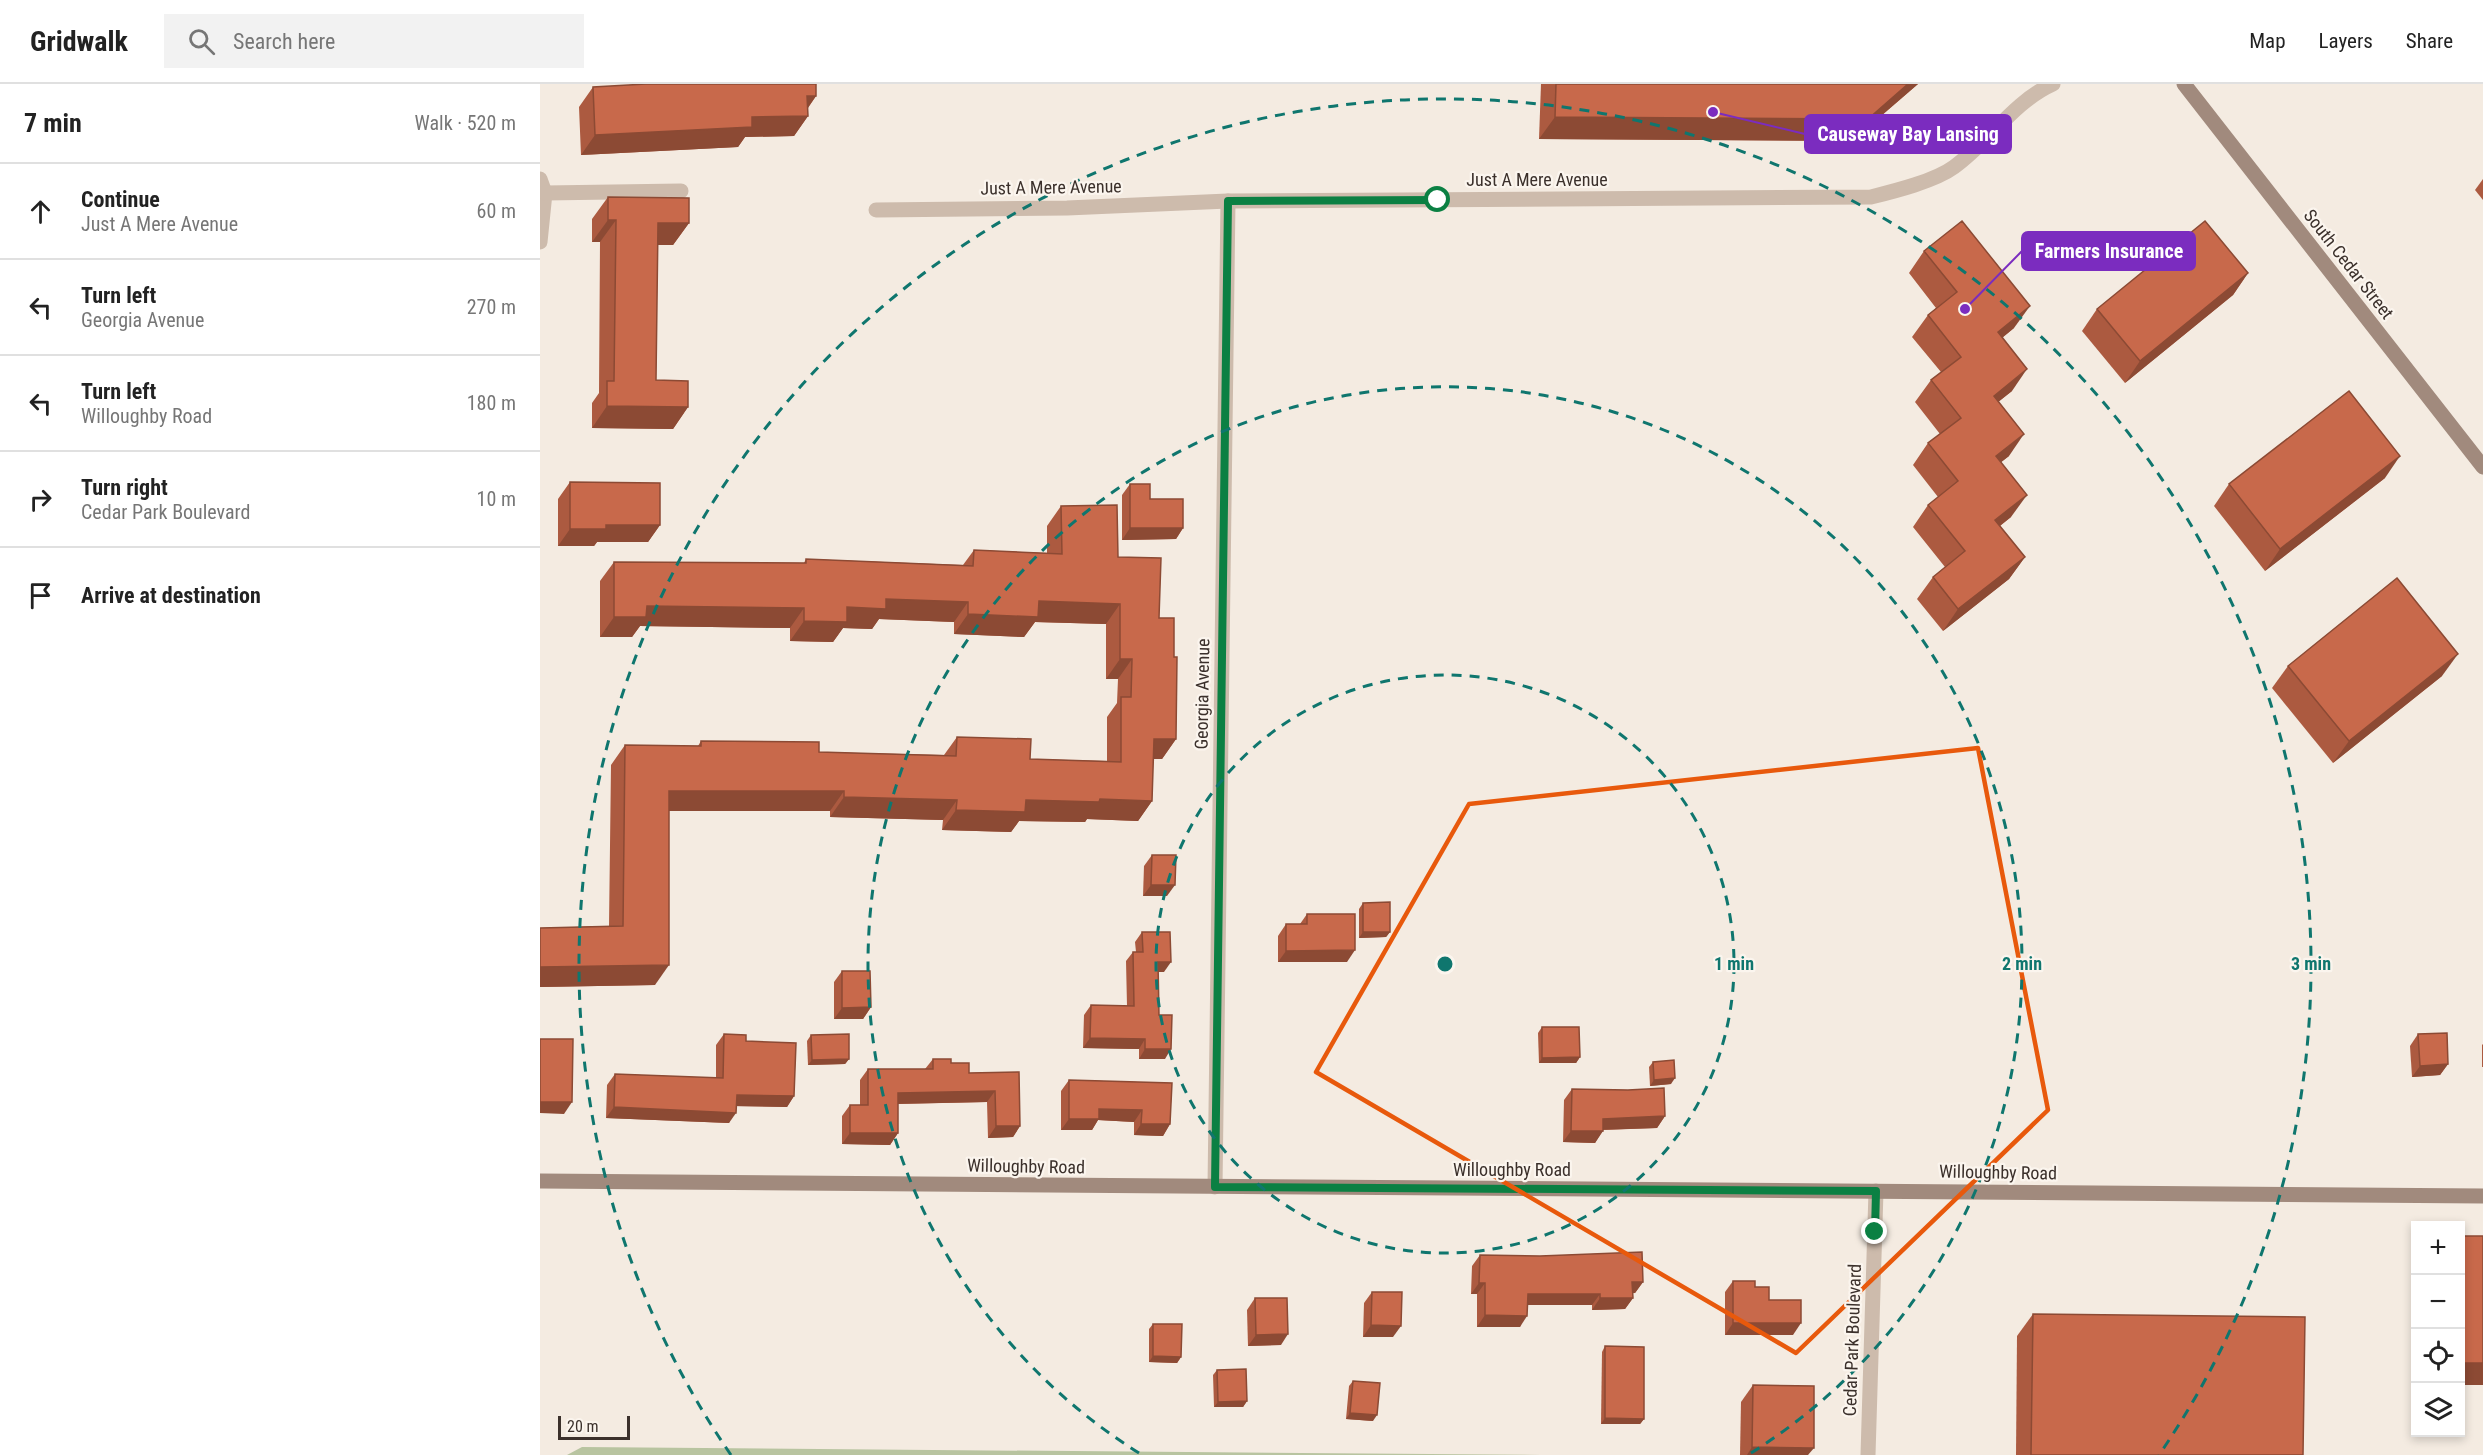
<!DOCTYPE html>
<meta charset="utf-8">
<style>
:root{--surface:#fff;--page:#f2f2f2;--text:#222;--muted:#767676;--line:#e0e0e0}
body{margin:0;font-family:"Roboto Condensed",sans-serif;background:var(--page);color:var(--text)}
.controls{position:absolute;right:18px;bottom:18px;display:grid;overflow:hidden;border-radius:0px;box-shadow:0 3px 9px #0003}
.controls button{width:54px;height:54px;display:grid;place-items:center;padding:0;border:0;border-bottom:2px solid var(--line);background:var(--surface);color:var(--text);font:30px sans-serif}
.scale{position:absolute;left:18px;bottom:15px;width:72px;box-sizing:border-box;padding-left:6px;border:3px solid #3b302b;border-top:0;font-size:16px;line-height:21px;white-space:nowrap;color:#3b302b;-webkit-text-stroke:4px #fbf5ee;paint-order:stroke}
.stop{position:absolute;width:18px;height:18px;margin:-14px;border:4px solid #0b8043;border-radius:50%;background:#fff}
.stop.end{background:#0b8043;border-color:#fff;box-shadow:0 2px 6px #0008}
.list{margin:0;padding:0;list-style:none}
h2{display:flex;justify-content:space-between;align-items:center;height:78px;margin:0;padding:0 24px;font-size:26px}
h2 small{font-size:20px;font-weight:400;color:var(--muted)}
.list li{display:grid;grid-template-columns:39px 1fr auto;gap:18px;align-items:center;box-sizing:border-box;height:96px;padding:0 24px;border-top:2px solid var(--line)}
.list b{display:block;font-size:22px;white-space:nowrap}
.list p{margin:0;font-size:20px;white-space:nowrap;color:var(--muted)}
.list em{font-size:20px;font-style:normal;color:var(--muted)}
.icon{flex:none;width:33px;height:33px;fill:none;stroke:currentColor;stroke-width:2;stroke-linecap:round;stroke-linejoin:round}
.map{position:relative;flex:none;width:1943px;height:1371px;overflow:hidden}
header{display:flex;align-items:center;gap:36px;box-sizing:border-box;height:84px;padding:0 30px;background:var(--surface);border-bottom:2px solid var(--line)}
header strong{font-size:28px}
nav{display:flex;gap:33px;margin-inline-start:auto;font-size:21px}
.search{width:420px;height:54px;background:var(--page);display:flex;align-items:center;gap:15px;box-sizing:border-box;padding:0 21px;border-radius:0px;color:var(--muted);font-size:22px}
main{display:flex}
aside{flex:1;background:var(--surface)}
.map>svg:first-child{display:block}
.green{fill:#b8c4a0}
.lines{fill:none;stroke-linecap:round;stroke-linejoin:round}
.street{stroke:#cdbbac;stroke-width:15}
.secondary{stroke:#a18a7d;stroke-width:15}
.wall{fill:#ac5a40}
.shaded-wall{fill:#8c4a34}
.building{fill:#c8694b;stroke:#8c4a34;stroke-width:1.5}
.route{stroke:#0b8043;stroke-width:8}
.marked{fill:none;stroke:#e8590c;stroke-width:4.5;stroke-linejoin:round}
.ring{fill:none;stroke:#0f766e;stroke-width:3;stroke-dasharray:10 8}
.labels{text-anchor:middle;dominant-baseline:central;stroke-width:4.5;stroke-linejoin:round;paint-order:stroke}
.street-label{font-size:18px;fill:#3b302b;stroke:#fbf5ee}
.centre{fill:#0f766e;stroke:#fbf5ee;stroke-width:3}
.ring-label{font-size:18px;text-anchor:middle;font-weight:bold;fill:#0f766e;stroke:#fbf5ee;stroke-width:4.5;stroke-linejoin:round;paint-order:stroke}
.leader{fill:none;stroke:#7b2cbf;stroke-width:2}
.callout-dot{fill:#7b2cbf;stroke:#fbf5ee;stroke-width:2}
.callout{fill:#7b2cbf;stroke:#7b2cbf;stroke-width:2}
.callout-label{font-size:20px;text-anchor:middle;font-weight:bold;fill:#fff}
</style>
<header>
<strong>Gridwalk</strong>
<div class="search"><svg class="icon" aria-label="search" viewBox="0 0 24 24"><circle cx="10" cy="10" r="6"/><path d="M15 15l6 6"/></svg>Search here</div>
<nav><a>Map</a><a>Layers</a><a>Share</a></nav>
</header>
<main>
<aside>
<h2>7 min<small>Walk · 520 m</small></h2>
<ul class="list">
<li><svg class="icon" aria-label="ahead" viewBox="0 0 24 24"><path d="M12 20V5M6 11l6-6 6 6"/></svg><div><b>Continue</b><p>Just A Mere Avenue</p></div><em>60 m</em></li>
<li><svg class="icon" aria-label="left" viewBox="0 0 24 24"><path d="M17 20v-9H6M10 6l-5 5 5 5"/></svg><div><b>Turn left</b><p>Georgia Avenue</p></div><em>270 m</em></li>
<li><svg class="icon" aria-label="left" viewBox="0 0 24 24"><path d="M17 20v-9H6M10 6l-5 5 5 5"/></svg><div><b>Turn left</b><p>Willoughby Road</p></div><em>180 m</em></li>
<li><svg class="icon" aria-label="right" viewBox="0 0 24 24"><path d="M7 20v-9h11M14 6l5 5-5 5"/></svg><div><b>Turn right</b><p>Cedar Park Boulevard</p></div><em>10 m</em></li>
<li><svg class="icon" aria-label="arrive" viewBox="0 0 24 24"><path d="M6 21V4h12l-3 4 3 4H6"/></svg><div><b>Arrive at destination</b></div></li>
</ul>
</aside>
<div class="map">
<svg width="1943" height="1371" viewBox="0 0 1943 1371">
<rect width="100%" height="100%" fill="#f4ebe1"/>
<polygon class="green" points="42,1363 1001,1371 27,1371"/>
<g class="lines">
<g class="street">
<polyline points="0,95 5,109 0,158"/>
<polyline points="5,109 141,107"/>
<path d="M336 126 527 124 688 117 1331 113C1355 107 1395 97 1414 83 1449 58 1473 18 1513 0"/>
<polyline points="675,1103 688,117"/>
<polyline points="1328,1371 1336,1107"/>
</g>
<g class="secondary">
<polyline points="1644,0 1943,383"/>
<polyline points="0,1097 1943,1112"/>
</g>
</g>
<g class="wall">
<polygon points="1001,0 1378,0 1312,57 999,55"/>
<polygon points="53,3 276,12 268,24 268,32 254,52 205,53 198,63 41,71 39,23"/>
<polygon points="1943,95 1943,116 1935,106"/>
<polygon points="68,113 149,139 133,161 117,161 116,296 148,323 133,345 52,344 52,319 59,309 60,158 52,158 52,135"/>
<polygon points="1384,167 1474,244 1462,254 1472,307 1458,318 1469,372 1461,378 1471,433 1460,442 1485,473 1469,495 1403,547 1377,515 1393,493 1405,483 1373,443 1388,421 1398,413 1373,381 1388,359 1400,350 1375,318 1391,296 1401,288 1372,253 1388,231 1396,224 1369,189"/>
<polygon points="1708,189 1693,211 1585,299 1542,247 1557,225"/>
<polygon points="1845,394 1725,487 1674,422 1689,400"/>
<polygon points="30,398 120,441 108,458 57,458 54,462 18,462 18,415"/>
<polygon points="590,400 610,415 643,444 636,455 582,456 582,411"/>
<polygon points="521,422 578,473 619,534 634,573 636,655 622,675 613,675 612,717 598,737 547,735 545,738 479,737 471,748 402,746 403,736 290,733 290,727 129,727 115,901 0,903 0,844 69,842 71,681 85,661 158,662 161,657 279,668 404,671 417,653 490,675 567,677 567,633 577,619 578,595 566,595 566,540 495,538 484,553 414,550 414,538 339,535 332,545 303,544 293,558 250,557 250,544 100,542 92,553 60,553 60,497 74,478 264,479 266,475 423,481 434,466 507,469 507,442"/>
<polygon points="1748,582 1902,592 1793,679 1732,604"/>
<polygon points="612,771 627,812 603,812 604,782"/>
<polygon points="823,819 850,848 846,853 819,854 819,825"/>
<polygon points="767,830 807,878 738,878 738,852 746,840 760,840"/>
<polygon points="602,848 624,888 618,888 619,931 625,975 599,975 599,965 543,964 544,931 551,921 587,922 586,877 593,868 596,868 595,858"/>
<polygon points="302,887 331,923 323,935 294,935 294,898"/>
<polygon points="1002,943 1040,973 1036,979 999,979 998,949"/>
<polygon points="184,950 206,957 254,1012 247,1023 196,1022 189,1039 66,1034 67,1001 75,990 176,994 176,961"/>
<polygon points="1878,950 1908,980 1900,991 1872,993 1870,962"/>
<polygon points="271,951 309,975 305,980 268,981 267,957"/>
<polygon points="1943,960 1943,983 1942,983 1942,961"/>
<polygon points="393,975 411,979 429,989 479,988 480,1042 473,1053 448,1054 447,1018 358,1020 358,1049 350,1061 302,1060 302,1032 310,1021 320,1021 320,996 328,985 385,985"/>
<polygon points="1113,978 1131,1000 1110,1002 1109,983"/>
<polygon points="529,996 632,999 630,1040 623,1052 594,1051 594,1038 558,1036 552,1046 521,1046 521,1007"/>
<polygon points="1032,1005 1125,1032 1117,1044 1063,1046 1055,1059 1023,1058 1024,1016"/>
<polygon points="1923,1152 1943,1301 1920,1301 1920,1156"/>
<polygon points="940,1171 1103,1198 1095,1209 1092,1209 1093,1214 1085,1225 1052,1226 1052,1221 988,1221 980,1243 937,1243 937,1210 931,1210 932,1182"/>
<polygon points="1193,1197 1229,1216 1253,1251 1185,1251 1185,1208"/>
<polygon points="832,1208 853,1253 823,1253 824,1219"/>
<polygon points="715,1214 741,1261 708,1262 707,1226"/>
<polygon points="1493,1230 1763,1371 1476,1371 1477,1252"/>
<polygon points="613,1240 641,1273 637,1279 609,1278 609,1245"/>
<polygon points="1065,1262 1104,1335 1100,1340 1061,1340 1062,1268"/>
<polygon points="677,1286 707,1317 703,1323 674,1323 673,1291"/>
<polygon points="813,1297 833,1337 806,1335 809,1302"/>
<polygon points="1213,1301 1268,1371 1200,1371 1201,1318"/>
</g>
<g class="shaded-wall">
<polygon points="1368,0 1378,0 1312,57 999,55 1015,33"/>
<polygon points="267,12 276,12 262,32 268,32 254,52 205,53 198,63 41,71 55,51 212,33"/>
<polygon points="68,136 76,136 60,158 52,158"/>
<polygon points="118,139 149,139 133,161 102,161"/>
<polygon points="1708,189 1693,211 1585,299 1600,277"/>
<polygon points="1490,222 1474,244 1442,270 1458,248"/>
<polygon points="1487,285 1472,307 1438,334 1454,312"/>
<polygon points="67,322 148,323 133,345 52,344"/>
<polygon points="1484,350 1469,372 1441,394 1456,372"/>
<polygon points="1860,372 1845,394 1725,487 1740,465"/>
<polygon points="1487,411 1471,433 1439,458 1455,436"/>
<polygon points="66,441 120,441 108,458 57,458 54,462 18,462 30,445"/>
<polygon points="590,444 643,444 636,455 582,456"/>
<polygon points="1485,473 1469,495 1403,547 1418,525"/>
<polygon points="346,515 428,518 414,538 339,535 332,545 303,544 293,558 250,557 264,537 307,523"/>
<polygon points="499,517 580,520 566,540 495,538 484,553 414,550 428,530"/>
<polygon points="107,522 264,524 250,544 100,542 92,553 60,553 74,533"/>
<polygon points="1918,570 1902,592 1793,679 1809,657"/>
<polygon points="580,575 592,575 578,595 566,595"/>
<polygon points="614,655 636,655 622,675 600,675"/>
<polygon points="129,707 304,707 290,727 115,727"/>
<polygon points="304,713 417,716 403,736 290,733"/>
<polygon points="560,715 612,717 598,737 547,735 545,738 479,737 471,748 402,746 416,726 486,716"/>
<polygon points="611,801 635,801 627,812 603,812"/>
<polygon points="823,848 850,848 846,853 819,854"/>
<polygon points="815,866 807,878 738,878 746,867"/>
<polygon points="618,878 631,878 624,888 611,888"/>
<polygon points="129,881 115,901 0,903 0,883"/>
<polygon points="331,923 323,935 294,935 302,924"/>
<polygon points="550,954 605,955 599,965 543,964"/>
<polygon points="605,965 631,965 625,975 599,975"/>
<polygon points="1040,973 1036,979 999,979 1002,974"/>
<polygon points="309,975 305,980 268,981 272,976"/>
<polygon points="1908,980 1900,991 1872,993 1880,982"/>
<polygon points="1135,994 1131,1000 1110,1002 1114,996"/>
<polygon points="455,1007 447,1018 350,1020 358,1009"/>
<polygon points="197,1011 254,1012 247,1023 189,1022"/>
<polygon points="0,1018 32,1018 24,1030 0,1029"/>
<polygon points="74,1023 196,1029 189,1039 66,1034"/>
<polygon points="559,1025 602,1026 594,1038 558,1036 552,1046 521,1046 529,1035"/>
<polygon points="1125,1032 1117,1044 1055,1046 1063,1035"/>
<polygon points="601,1040 630,1040 623,1052 594,1051"/>
<polygon points="456,1042 480,1042 473,1053 448,1054"/>
<polygon points="1031,1047 1063,1047 1055,1059 1023,1058"/>
<polygon points="310,1049 358,1049 350,1061 302,1060"/>
<polygon points="1092,1198 1103,1198 1095,1209 1084,1210"/>
<polygon points="939,1199 945,1199 937,1210 931,1210"/>
<polygon points="988,1210 1060,1210 1052,1221 980,1221"/>
<polygon points="1060,1214 1093,1214 1085,1225 1052,1226"/>
<polygon points="945,1231 987,1232 980,1243 937,1243"/>
<polygon points="1193,1239 1261,1239 1253,1251 1185,1251"/>
<polygon points="831,1241 861,1242 853,1253 823,1253"/>
<polygon points="748,1250 741,1261 708,1262 716,1251"/>
<polygon points="613,1272 641,1273 637,1279 609,1278"/>
<polygon points="1922,1279 1943,1279 1943,1301 1920,1301 1920,1281"/>
<polygon points="707,1317 703,1323 674,1323 678,1318"/>
<polygon points="810,1329 837,1331 833,1337 806,1335"/>
<polygon points="1065,1334 1104,1335 1100,1340 1061,1340"/>
<polygon points="1212,1363 1274,1364 1268,1371 1207,1371"/>
</g>
<g class="building">
<polygon points="106,0 276,0 276,12 267,12 268,32 212,33 212,43 55,51 53,3"/>
<polygon points="1016,0 1368,0 1328,35 1015,33"/>
<polygon points="68,113 149,114 149,139 118,139 116,296 148,297 148,323 67,322 67,297 74,297 76,136 68,136"/>
<polygon points="1422,137 1490,222 1458,248 1487,285 1454,312 1484,350 1456,372 1487,411 1455,436 1485,473 1418,525 1393,493 1425,467 1388,421 1418,397 1388,359 1421,334 1391,296 1421,273 1388,231 1417,208 1384,167"/>
<polygon points="1665,137 1708,189 1600,277 1557,225"/>
<polygon points="1809,307 1860,372 1740,465 1689,400"/>
<polygon points="30,398 120,399 120,441 66,441 66,445 30,445"/>
<polygon points="590,400 610,400 610,415 643,415 643,444 590,444"/>
<polygon points="577,421 578,473 621,474 619,534 634,534 634,573 637,573 636,655 614,655 612,717 560,715 559,718 486,716 485,728 416,726 417,716 304,713 304,707 129,707 129,881 0,883 0,844 83,842 85,661 161,662 161,657 279,658 279,668 416,672 417,653 491,655 490,675 581,678 581,613 591,613 592,575 580,575 580,520 499,517 498,533 428,530 428,518 346,515 346,525 307,523 307,538 264,537 264,524 107,522 106,533 74,533 74,478 266,479 266,475 433,482 434,466 522,470 521,422"/>
<polygon points="1857,494 1918,570 1809,657 1748,582"/>
<polygon points="612,771 636,771 635,801 611,801"/>
<polygon points="850,818 850,848 823,848 823,819"/>
<polygon points="767,830 815,830 815,866 746,867 746,840 767,840"/>
<polygon points="602,848 630,848 631,878 618,878 619,931 632,931 631,965 605,965 605,955 550,954 551,921 594,922 593,868 603,868"/>
<polygon points="302,887 330,887 331,923 302,924"/>
<polygon points="1002,943 1039,943 1040,973 1002,974"/>
<polygon points="1907,949 1908,980 1880,982 1878,950"/>
<polygon points="184,950 206,951 206,957 256,959 254,1012 197,1011 196,1029 74,1023 75,990 183,994"/>
<polygon points="309,950 309,975 272,976 271,951"/>
<polygon points="0,955 33,955 32,1018 0,1018"/>
<polygon points="393,975 411,975 411,979 429,979 429,989 479,988 480,1042 456,1042 455,1007 358,1009 358,1049 310,1049 310,1021 328,1021 328,985 393,985"/>
<polygon points="1134,976 1135,994 1114,996 1113,978"/>
<polygon points="529,996 632,999 630,1040 601,1040 602,1026 559,1025 559,1035 529,1035"/>
<polygon points="1124,1004 1125,1032 1063,1035 1063,1047 1031,1047 1032,1005 1088,1006"/>
<polygon points="1923,1152 1943,1152 1943,1279 1922,1279"/>
<polygon points="1102,1168 1103,1198 1092,1198 1093,1214 1060,1214 1060,1210 988,1210 987,1232 945,1231 945,1199 939,1199 940,1171 1000,1172"/>
<polygon points="1193,1197 1215,1197 1215,1203 1229,1203 1229,1216 1261,1216 1261,1239 1193,1239"/>
<polygon points="832,1208 862,1208 861,1242 831,1241"/>
<polygon points="715,1214 747,1214 748,1250 716,1251"/>
<polygon points="1493,1230 1765,1233 1763,1371 1491,1371"/>
<polygon points="613,1240 642,1240 641,1273 613,1272"/>
<polygon points="1065,1262 1104,1263 1104,1335 1065,1334"/>
<polygon points="706,1285 707,1317 678,1318 677,1286"/>
<polygon points="813,1297 840,1299 837,1331 810,1329"/>
<polygon points="1213,1301 1274,1302 1274,1364 1212,1363"/>
</g>
<g class="lines">
<polyline class="route" points="898,116 688,117 675,1103 1336,1107 1335,1148"/>
</g>
<path class="marked" d="M1438 664 1508 1026 1256 1269 776 988 929 720Z"/>
<g class="ring">
<circle cx="905" cy="880" r="289"/>
<path d="M599 1369A577 577 0 1 1 1211 1369"/>
<path d="M191 1371A866 866 0 1 1 1619 1371"/>
</g>
<g class="labels">
<g class="street-label">
<text x="997" y="95">Just A Mere Avenue</text>
<text transform="translate(511 103) rotate(-1)">Just A Mere Avenue</text>
<text transform="translate(1809 180) rotate(52)">South Cedar Street</text>
<text transform="translate(662 610) rotate(-89)">Georgia Avenue</text>
<text transform="translate(486 1082) rotate(1)">Willoughby Road</text>
<text x="972" y="1085">Willoughby Road</text>
<text transform="translate(1458 1088) rotate(1)">Willoughby Road</text>
<text transform="translate(1312 1256) rotate(-88)">Cedar Park Boulevard</text>
</g>
</g>
<circle cx="905" cy="880" r="9" class="centre"/>
<g class="ring-label">
<text x="1194" y="886">1 min</text>
<text x="1482" y="886">2 min</text>
<text x="1771" y="886">3 min</text>
</g>
<path class="leader" d="M1173 28L1265 50M1425 225L1482 167"/>
<g class="callout-dot">
<circle cx="1173" cy="28" r="6"/>
<circle cx="1425" cy="225" r="6"/>
</g>
<g class="callout">
<rect x="1265" y="31" width="206" height="38" rx="6"/>
<rect x="1482" y="148" width="173" height="38" rx="6"/>
</g>
<g class="callout-label">
<text x="1368" y="57">Causeway Bay Lansing</text>
<text x="1569" y="174">Farmers Insurance</text>
</g>
</svg>
<div class="controls">
<button>+</button>
<button>−</button>
<button><svg class="icon" aria-label="locate" viewBox="0 0 24 24"><circle cx="12" cy="12" r="6"/><path d="M12 2v4M12 18v4M2 12h4M18 12h4"/></svg></button>
<button><svg class="icon" aria-label="layers" viewBox="0 0 24 24"><path d="M12 4l9 5-9 5-9-5zM3 14l9 5 9-5"/></svg></button>
</div>
<div class="scale">20 m</div>
<div class="stop" style="left:898px;top:116px"></div>
<div class="stop end" style="left:1335px;top:1148px"></div>
</div>
</main>
